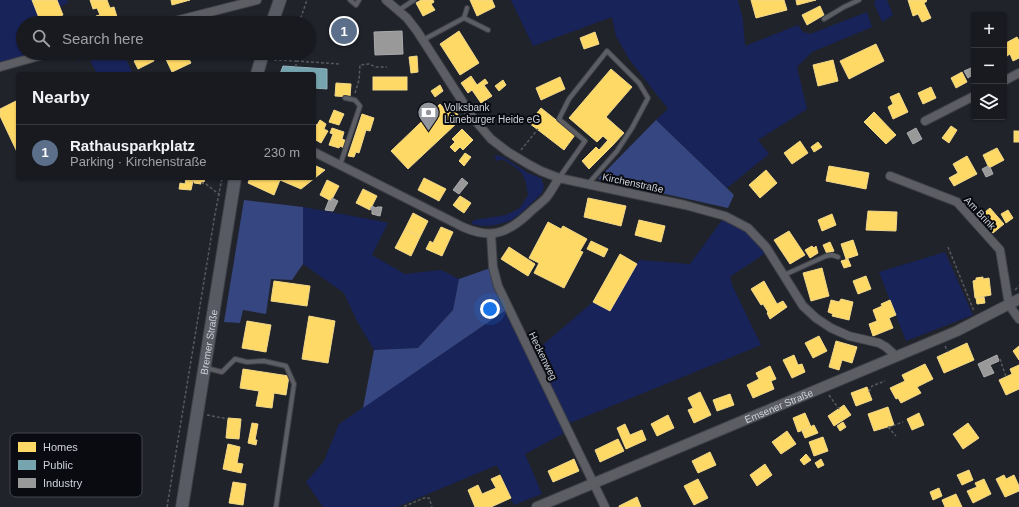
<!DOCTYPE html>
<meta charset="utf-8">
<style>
:root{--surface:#181a20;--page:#212329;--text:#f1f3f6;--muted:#9fa1a5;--line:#36383e;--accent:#2563eb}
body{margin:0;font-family:Arial,sans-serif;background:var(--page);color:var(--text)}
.controls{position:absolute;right:12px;top:12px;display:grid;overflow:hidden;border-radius:4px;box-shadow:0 1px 3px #0004}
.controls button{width:36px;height:36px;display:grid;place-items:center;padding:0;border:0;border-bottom:1px solid var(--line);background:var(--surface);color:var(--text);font:20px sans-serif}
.you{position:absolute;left:490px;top:309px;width:14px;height:14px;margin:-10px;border:3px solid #fff;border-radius:50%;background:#1a73e8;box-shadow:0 0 0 6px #1a73e833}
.badge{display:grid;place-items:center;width:26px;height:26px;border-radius:50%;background:var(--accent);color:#fff;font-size:13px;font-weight:700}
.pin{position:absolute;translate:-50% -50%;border:2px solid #fff;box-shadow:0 1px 4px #0006}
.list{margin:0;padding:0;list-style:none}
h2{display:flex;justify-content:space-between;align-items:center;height:52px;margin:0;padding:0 16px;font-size:17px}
h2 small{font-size:13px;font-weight:400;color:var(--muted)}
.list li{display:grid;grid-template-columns:26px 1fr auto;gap:12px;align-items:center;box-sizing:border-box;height:56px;padding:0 16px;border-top:1px solid var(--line)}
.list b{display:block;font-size:15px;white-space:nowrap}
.list p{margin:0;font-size:13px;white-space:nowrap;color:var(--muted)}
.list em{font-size:13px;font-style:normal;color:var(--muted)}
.icon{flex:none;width:22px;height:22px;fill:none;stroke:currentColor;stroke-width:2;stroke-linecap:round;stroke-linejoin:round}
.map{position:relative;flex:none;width:1019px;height:507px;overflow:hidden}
.search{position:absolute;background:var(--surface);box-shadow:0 1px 3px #0004;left:16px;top:16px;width:300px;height:44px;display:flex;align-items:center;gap:10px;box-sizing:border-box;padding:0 14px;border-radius:22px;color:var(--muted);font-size:15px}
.panel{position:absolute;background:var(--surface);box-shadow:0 1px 3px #0004;left:16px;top:72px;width:300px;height:108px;border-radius:4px}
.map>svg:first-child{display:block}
.green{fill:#18235a}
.forest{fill:#364681}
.homes{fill:#ffd966;stroke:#f1d789}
.public{fill:#76a5af;stroke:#91b2bc}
.industry{fill:#999;stroke:#a9aaac}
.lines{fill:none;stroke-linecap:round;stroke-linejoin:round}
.service-casing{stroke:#3e4046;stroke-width:6}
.minor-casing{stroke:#3e4046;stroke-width:10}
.tertiary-casing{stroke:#3e4046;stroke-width:12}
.secondary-casing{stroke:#3e4046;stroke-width:14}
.path{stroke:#57595e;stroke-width:1.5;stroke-dasharray:3 2;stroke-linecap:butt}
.service{stroke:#5c5e64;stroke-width:4}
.minor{stroke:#5c5e64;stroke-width:8}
.tertiary{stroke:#5c5e64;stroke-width:10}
.secondary{stroke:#585b64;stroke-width:12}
.labels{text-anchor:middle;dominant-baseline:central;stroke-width:4;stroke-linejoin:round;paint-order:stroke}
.poi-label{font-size:10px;fill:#cfd2da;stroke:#090b10;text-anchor:start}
.street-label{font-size:10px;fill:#cfd2da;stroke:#090b10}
.key{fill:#090b10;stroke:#44474d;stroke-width:1}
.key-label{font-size:11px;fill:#cfd2da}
</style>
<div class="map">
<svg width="1019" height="507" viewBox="0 0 1019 507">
<rect width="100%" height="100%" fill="#20232a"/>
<g class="green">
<polygon points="0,0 67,0 68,3 28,20 28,23 23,23 23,53 34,53 34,55 0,65"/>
<polygon points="511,0 738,0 743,20 745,46 798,25 803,32 810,34 867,12 872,27 812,52 797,67 807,109 758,140 769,154 727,188 656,120 668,109 629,59 616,36 612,17 533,46"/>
<polygon points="876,0 887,0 893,15 882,22 874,3"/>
<polygon points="85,53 123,53 133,74 97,74 89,58 78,61 75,56"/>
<path d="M495 155 503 157 528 173 541 178 544 186 542 193 520 214 510 221 495 225 483 226 471 224 474 220 506 215 520 208 528 195C525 172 521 170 502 159L496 161Z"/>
<polygon points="303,207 380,221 388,223 372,255 405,274 441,270 459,279 453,310 418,348 374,350 357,321 344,293 303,264"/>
<polygon points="725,216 748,228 769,251 737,272 730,277 733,287 761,345 565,425 568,431 525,454 542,494 514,505 497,465 397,507 323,507 306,482 324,461 339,424 509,308 531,355 593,302 610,311 639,260 690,264"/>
<polygon points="945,252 973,315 906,341 879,272"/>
</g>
<g class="forest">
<polygon points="656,120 734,195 728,208 598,179"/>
<polygon points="244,200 303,207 303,264 292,280 271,279 266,314 243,310 240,323 224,322"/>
<polygon points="493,267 509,308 363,408 374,350 418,348 453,310 459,279"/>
</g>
<g class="homes">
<polygon points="32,0 57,0 63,15 54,18 55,21 51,23 41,23"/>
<polygon points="90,0 107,0 110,8 114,7 117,17 98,23 96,16 100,15 97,8 93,9"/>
<polygon points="171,0 190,0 172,5"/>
<polygon points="421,0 433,0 434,2 431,4 435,10 423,16 416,3"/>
<polygon points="470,0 492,0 495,7 477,16"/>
<polygon points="751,0 784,0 787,10 756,18"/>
<polygon points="796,0 816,0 797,5"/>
<polygon points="908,0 926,0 927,1 924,3 931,18 922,22 918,14 913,16"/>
<polygon points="820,6 824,15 807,25 802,15"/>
<polygon points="459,31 479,63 460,75 440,44"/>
<polygon points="595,32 599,44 584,49 580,38"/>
<polygon points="1017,37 1019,41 1019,58 1013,61 1010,54 1007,56 1004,50 1004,44"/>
<polygon points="876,44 884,61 849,79 840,61"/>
<polygon points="151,53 154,61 138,69 134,61"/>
<polygon points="163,53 186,53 191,63 172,72"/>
<polygon points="417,56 418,72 411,73 409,57"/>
<polygon points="833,60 838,81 818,86 813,65"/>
<polygon points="611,69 632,87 606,117 624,133 613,145 603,136 597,142 569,118"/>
<polygon points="962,72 967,82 956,88 951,78"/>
<polygon points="471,76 477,85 485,79 488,83 484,85 492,96 481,103 472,90 468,93 461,83"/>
<rect x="373" y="77" width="34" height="13"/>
<polygon points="560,77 565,89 541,100 536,88"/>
<polygon points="503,80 506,85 499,91 495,86"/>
<polygon points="336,83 351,84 350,97 335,96"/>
<polygon points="440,85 443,91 435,97 431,91"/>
<polygon points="931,87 936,98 923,104 918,93"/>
<polygon points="899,93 908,112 893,119 888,107 893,104 890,97"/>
<polygon points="18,100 18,154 0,116 0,109"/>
<polygon points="440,104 448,113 453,109 459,116 455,120 457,123 408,169 391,151"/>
<polygon points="541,108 575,135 564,150 529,123"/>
<polygon points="334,110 344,114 339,125 329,122"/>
<polygon points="874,112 896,135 886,144 864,122"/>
<polygon points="362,114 374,118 370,131 366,130 359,153 356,152 354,157 348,156"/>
<polygon points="320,120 326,124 324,129 328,131 321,143 314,139 314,123 317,125"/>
<polygon points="951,126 957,130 949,143 942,138"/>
<polygon points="332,128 344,132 342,139 347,141 344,148 340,146 339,148 329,145 333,134 330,133"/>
<polygon points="462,129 473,140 463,150 460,147 455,152 450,147 455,142 452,139"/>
<rect x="1014" y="131" width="5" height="11"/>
<polygon points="608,140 613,145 589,169 582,161 596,147 599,150"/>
<polygon points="800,141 808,153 792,164 784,153"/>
<polygon points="818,142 822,147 814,152 811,147"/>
<polygon points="997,148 1004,160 989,168 983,155"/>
<polygon points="465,153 471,157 464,166 459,161"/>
<polygon points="967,156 977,174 954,186 949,178 958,173 953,164"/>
<polygon points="314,165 325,170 301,189 280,180 274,195 248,183 250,178 314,178"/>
<polygon points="829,166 869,173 866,189 826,181"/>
<polygon points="766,170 777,183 760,198 749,185"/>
<polygon points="186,178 205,178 204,182 201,182 201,184 194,183 194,181 193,181 191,190 179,189 180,183 185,184"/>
<polygon points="424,178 446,189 439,201 418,190"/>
<polygon points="327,180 339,186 331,201 320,195"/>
<polygon points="363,189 377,196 370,210 356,203"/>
<polygon points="460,196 465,199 458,209 453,205"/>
<polygon points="588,198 626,206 621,226 584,217"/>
<polygon points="465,199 471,203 464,213 458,209"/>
<polygon points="990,208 1004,224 993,233 980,216"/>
<polygon points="1008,210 1013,218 1006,223 1001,214"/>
<polygon points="868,211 897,212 896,231 866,230"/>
<polygon points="413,213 428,221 420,237 405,229"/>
<polygon points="832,214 836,225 822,231 818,220"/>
<polygon points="639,220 665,226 661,242 635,235"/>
<polygon points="548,222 561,229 563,226 587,239 580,251 583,252 564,288 534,273 539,263 529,258"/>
<polygon points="441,227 453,232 442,256 426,249 430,241 433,243"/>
<polygon points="405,229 420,237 411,256 395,248"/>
<polygon points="789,231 805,255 790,264 774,240"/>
<polygon points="853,240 858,255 846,259 841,244"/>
<polygon points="591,241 608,249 604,257 587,249"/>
<polygon points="830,242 834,251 827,254 823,245"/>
<polygon points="812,246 814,248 816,246 818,253 810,258 805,250"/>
<polygon points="509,247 535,264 528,276 501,259"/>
<polygon points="620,254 637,264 610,311 593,302"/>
<polygon points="848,259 851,266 844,268 841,261"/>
<polygon points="822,268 829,296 811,301 803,273"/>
<polygon points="866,276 871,289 858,294 853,281"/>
<polygon points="983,277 983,279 989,278 991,295 975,298 973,281 976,280 976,278"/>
<polygon points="274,281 310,286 307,306 271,301"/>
<polygon points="764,281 777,304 783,301 787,307 770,319 767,313 768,312 763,304 761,305 751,289"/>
<polygon points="984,297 985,303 977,304 976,298"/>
<polygon points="841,299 853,302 849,320 832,316 833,314 828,312 831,300 839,302"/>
<polygon points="890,300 896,315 889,318 893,328 873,336 869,324 877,321 873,310 882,306 881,304"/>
<polygon points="309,316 335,321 328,363 302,359"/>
<polygon points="247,321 271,325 266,352 242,348"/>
<polygon points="819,336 827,351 813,358 805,343"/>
<polygon points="836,341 857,347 852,363 842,360 839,370 829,367"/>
<polygon points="967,343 974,360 944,373 937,357"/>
<polygon points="1019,346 1019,360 1013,351"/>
<polygon points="794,355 798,365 802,364 805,372 792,378 783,360"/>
<polygon points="925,364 933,379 917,387 921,393 901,403 898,398 896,399 890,388 905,381 902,375"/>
<polygon points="1019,365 1019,389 1006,395 999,380 1012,374 1010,369"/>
<polygon points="770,366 776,379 771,381 774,389 753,398 747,385 759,379 756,373"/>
<polygon points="243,369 289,376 286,395 274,393 272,408 256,406 259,391 240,388"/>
<polygon points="867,387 872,400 856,406 851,393"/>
<polygon points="700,392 711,415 694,423 688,410 693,408 688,398"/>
<polygon points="730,394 734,405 717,411 713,400"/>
<polygon points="844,405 851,415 834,426 828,416"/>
<polygon points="888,407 894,425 874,431 868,414"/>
<polygon points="805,413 811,427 798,432 793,418"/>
<polygon points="919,413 924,425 912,430 907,419"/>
<polygon points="668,415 674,428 657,436 651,424"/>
<polygon points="228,418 241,419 239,439 226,438"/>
<polygon points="843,422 846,427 840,431 837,426"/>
<polygon points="252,423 258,424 255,440 257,440 256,445 248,443"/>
<polygon points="968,423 979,438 963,449 953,434"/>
<polygon points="625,424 630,435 642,430 646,440 626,449 617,428"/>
<polygon points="814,425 818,433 805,438 802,431"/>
<polygon points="787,431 796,444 781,454 772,442"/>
<polygon points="823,437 828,451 814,456 809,442"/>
<polygon points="618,439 624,451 600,462 595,450"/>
<polygon points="228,444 240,447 237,463 243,464 241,473 223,469"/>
<polygon points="710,452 716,465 698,473 692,461"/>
<polygon points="806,454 811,460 804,465 800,460"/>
<polygon points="574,459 579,471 553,482 548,471"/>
<polygon points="821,459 824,465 818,468 815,463"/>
<polygon points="765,464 772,475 757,486 750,475"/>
<polygon points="969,470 973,480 962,485 957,475"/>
<polygon points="500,475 511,498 491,507 475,507 468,490 478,485 482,494 496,488 491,479"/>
<polygon points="1004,475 1006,479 1014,475 1019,486 1019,491 1005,497 996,479"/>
<polygon points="698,479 708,498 694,505 684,486"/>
<polygon points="984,479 991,494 973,503 967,491 977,487 975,483"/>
<polygon points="233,482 246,484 243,505 229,503"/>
<polygon points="939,488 942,496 933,500 930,492"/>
<polygon points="956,494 962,507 945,507 942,500"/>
<polygon points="637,497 641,507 619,507 619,506"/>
</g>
<polygon class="public" points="283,66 327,69 327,89 314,88 314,74 280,74"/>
<g class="industry">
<polygon points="402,31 403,54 375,55 374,32"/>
<polygon points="971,68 974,74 968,78 964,71"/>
<polygon points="916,128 922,139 913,144 907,133"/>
<polygon points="988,166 989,168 990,167 993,174 986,177 982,169"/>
<polygon points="462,178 468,183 459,194 453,190"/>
<polygon points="332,198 338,201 333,211 325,210 329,200 331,201"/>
<polygon points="372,206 376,208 377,207 382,207 380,216 372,214 372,210 370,209"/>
<polygon points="997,355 999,361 990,365 994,373 984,377 978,364"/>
</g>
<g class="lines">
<defs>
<g id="service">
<polyline points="350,0 356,5 359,0"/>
<polyline points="399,10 414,0"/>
<polyline points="464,18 467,8"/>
<polyline points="824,19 844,7 859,0"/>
<polyline points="423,40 464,18 488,30"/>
<polyline points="340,165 360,106 355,100 345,98"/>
<polyline points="559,178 585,141 559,119 569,99 607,51 639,83 648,98 632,128 617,151 588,184"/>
<polyline points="784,275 826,256 832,255 838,257"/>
<polyline points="206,368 222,372 235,359 247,362 264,361 286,366 294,384 276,507"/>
</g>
<g id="minor">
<polyline points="386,0 407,18 417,31 473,118 491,139 508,152 528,164 541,171 559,178 685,205 725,216 748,228 766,247 803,306 816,318 831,328 849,336 879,343 886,347 896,356"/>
<polyline points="167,23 257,0"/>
<polyline points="0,67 50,53"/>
<polyline points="1004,81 1019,73"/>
<polyline points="925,121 974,96"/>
<path d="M314 152 463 227C490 239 506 234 527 215 533 209 540 204 546 198 551 192 555 184 559 178"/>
<polyline points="890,176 957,202 1000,250 1009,305 1019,319"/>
<polyline points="491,234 493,267 498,286 605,507"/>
</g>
<g id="tertiary">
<path id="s1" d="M537 507 957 331 1019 299"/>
</g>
<g id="secondary">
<polyline points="272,23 280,0"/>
<polyline points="257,74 263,53"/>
<path id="s2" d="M182 507 235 178"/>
</g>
</defs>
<use href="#service" class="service-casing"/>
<use href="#minor" class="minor-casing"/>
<use href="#tertiary" class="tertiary-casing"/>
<use href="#secondary" class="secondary-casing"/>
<g class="path">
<polyline points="299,23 307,0"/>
<polyline points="274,60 296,61 296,67"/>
<polyline points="285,60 288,53"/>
<polyline points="296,61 340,64"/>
<polyline points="355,93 359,80 360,65 369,64 376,67 387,67"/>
<polyline points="521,150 538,129"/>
<polyline points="201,183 206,184 220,195"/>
<polyline points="948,247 974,311"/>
<polyline points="1015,290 1019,286"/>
<polyline points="945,346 948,352"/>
<polyline points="1000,359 1006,377"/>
<polyline points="869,392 872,386 885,381"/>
<polyline points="829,395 839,409"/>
<polyline points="207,415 228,419"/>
<polyline points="888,427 890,427 903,422"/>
<polyline points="888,427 896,436"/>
<polyline points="167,507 215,214 222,178"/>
<polyline points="405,507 405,506 424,498 429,498 432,507"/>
</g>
<use href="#service" class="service"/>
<use href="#minor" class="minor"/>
<use href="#tertiary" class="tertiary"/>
<use href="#secondary" class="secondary"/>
</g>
<defs>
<symbol id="bank-pin" viewBox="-11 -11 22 30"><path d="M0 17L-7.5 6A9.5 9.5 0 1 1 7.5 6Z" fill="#92959c" stroke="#090b10"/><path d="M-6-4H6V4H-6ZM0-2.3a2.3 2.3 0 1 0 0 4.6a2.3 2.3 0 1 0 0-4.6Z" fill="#fff"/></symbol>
</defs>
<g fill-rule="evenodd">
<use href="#bank-pin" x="416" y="100" width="25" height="34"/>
</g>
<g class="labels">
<g class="poi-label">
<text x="444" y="107">Volksbank<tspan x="444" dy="12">Lüneburger Heide eG</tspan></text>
</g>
<g class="street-label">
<text transform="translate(633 183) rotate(12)">Kirchenstraße</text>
<text transform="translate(980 213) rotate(47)">Am Brink</text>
<text stroke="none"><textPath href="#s2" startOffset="167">Bremer Straße</textPath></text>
<text transform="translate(543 356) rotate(64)">Heckenweg</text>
<text stroke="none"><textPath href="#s1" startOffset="262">Emsener Straße</textPath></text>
</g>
</g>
<rect x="10" y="433" width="132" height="64" rx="6" class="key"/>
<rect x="18" y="442" width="18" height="10" fill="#ffd966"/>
<rect x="18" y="460" width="18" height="10" fill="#76a5af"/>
<rect x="18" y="478" width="18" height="10" fill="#999"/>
<g class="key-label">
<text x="43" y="451">Homes</text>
<text x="43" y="469">Public</text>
<text x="43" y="487">Industry</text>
</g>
</svg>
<div class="controls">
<button>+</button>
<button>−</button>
<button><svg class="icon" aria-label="layers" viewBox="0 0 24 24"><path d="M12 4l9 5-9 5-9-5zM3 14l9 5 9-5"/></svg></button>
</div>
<div class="you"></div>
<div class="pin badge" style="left:344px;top:31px;background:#5c6f8a">1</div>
<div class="search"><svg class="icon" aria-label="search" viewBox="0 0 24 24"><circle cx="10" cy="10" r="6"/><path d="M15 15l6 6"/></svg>Search here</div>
<section class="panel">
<h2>Nearby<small></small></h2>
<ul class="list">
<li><span class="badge" style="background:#5c6f8a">1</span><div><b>Rathausparkplatz</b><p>Parking · Kirchenstraße</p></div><em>230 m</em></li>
</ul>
</section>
</div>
